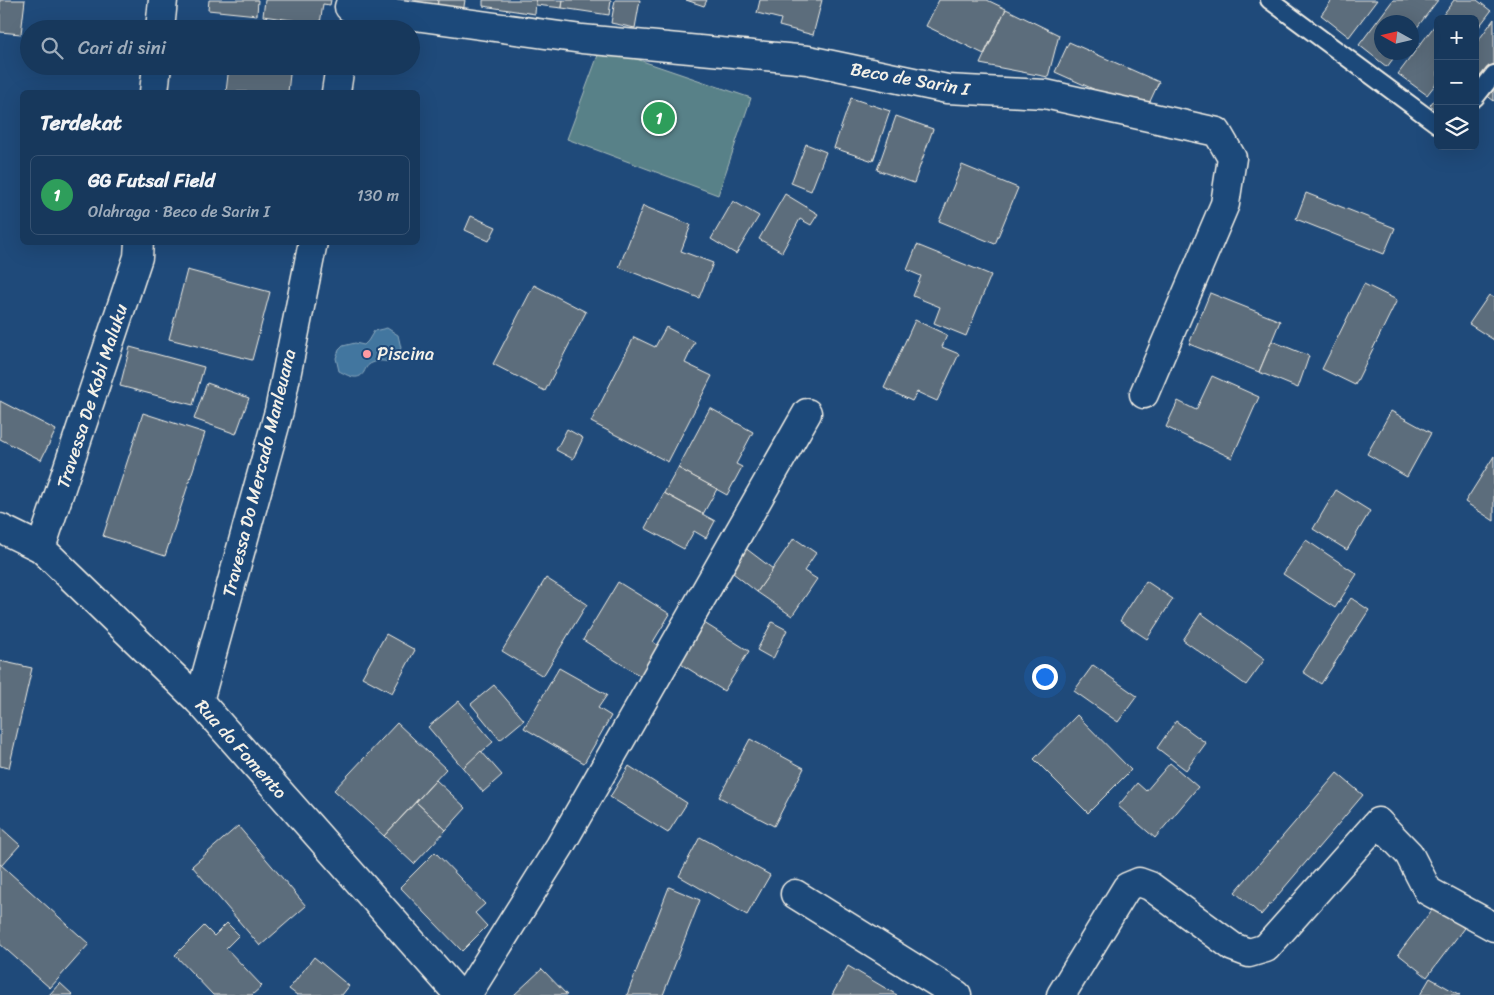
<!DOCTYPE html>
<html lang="id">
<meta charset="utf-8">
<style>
:root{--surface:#17385c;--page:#203f62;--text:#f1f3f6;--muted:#9eacbb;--line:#365272;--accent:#ff9aa2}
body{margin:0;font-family:Sriracha,sans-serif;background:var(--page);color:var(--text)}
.controls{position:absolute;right:15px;top:15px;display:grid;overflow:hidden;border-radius:8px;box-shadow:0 5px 20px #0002}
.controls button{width:45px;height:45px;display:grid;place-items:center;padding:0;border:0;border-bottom:1px solid var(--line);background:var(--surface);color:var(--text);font:25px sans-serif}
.compass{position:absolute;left:1374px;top:15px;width:45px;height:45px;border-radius:50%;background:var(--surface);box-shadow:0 5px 20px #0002;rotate:278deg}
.you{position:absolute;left:1044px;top:676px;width:18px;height:18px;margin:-12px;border:4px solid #fff;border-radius:50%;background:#1a73e8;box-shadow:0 0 0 8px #1a73e833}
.badge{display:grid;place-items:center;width:32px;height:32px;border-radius:50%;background:var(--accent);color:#fff;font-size:16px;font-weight:700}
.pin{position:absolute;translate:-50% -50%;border:2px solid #fff;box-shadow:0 1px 5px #0006}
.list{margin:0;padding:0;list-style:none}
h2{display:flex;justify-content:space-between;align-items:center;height:65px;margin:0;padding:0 20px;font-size:21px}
h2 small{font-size:16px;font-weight:400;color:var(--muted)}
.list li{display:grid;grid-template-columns:32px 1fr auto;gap:15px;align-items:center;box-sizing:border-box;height:80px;margin:0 10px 10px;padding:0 10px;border:1px solid var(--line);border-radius:8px}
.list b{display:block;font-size:19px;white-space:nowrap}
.list p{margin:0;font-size:16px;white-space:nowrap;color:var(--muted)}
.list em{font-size:16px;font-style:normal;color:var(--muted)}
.icon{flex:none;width:28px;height:28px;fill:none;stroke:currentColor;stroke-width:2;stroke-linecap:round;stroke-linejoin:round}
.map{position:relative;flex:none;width:1494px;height:995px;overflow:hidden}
.search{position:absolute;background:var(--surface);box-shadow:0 5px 20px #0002;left:20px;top:20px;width:400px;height:55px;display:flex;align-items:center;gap:12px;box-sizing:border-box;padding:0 18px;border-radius:28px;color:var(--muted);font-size:19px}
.panel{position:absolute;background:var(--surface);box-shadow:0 5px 20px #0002;left:20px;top:90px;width:400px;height:155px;border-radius:8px}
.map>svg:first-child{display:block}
.green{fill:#598188;stroke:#a6b9b8}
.water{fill:#42769f;stroke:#89a7bc}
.building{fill:#5c6d7c;stroke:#f4f1e8}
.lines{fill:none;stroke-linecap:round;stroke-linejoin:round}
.lane-casing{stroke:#f4f1e8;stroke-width:20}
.street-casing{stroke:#f4f1e8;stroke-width:31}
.secondary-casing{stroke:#f4f1e8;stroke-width:31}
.lane{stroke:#1f4a7a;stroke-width:16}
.street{stroke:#1f4a7a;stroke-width:28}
.secondary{stroke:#1f4a7a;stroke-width:28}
.poi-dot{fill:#ff9aa2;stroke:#1f4a7a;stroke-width:2}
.labels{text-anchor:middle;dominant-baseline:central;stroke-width:4;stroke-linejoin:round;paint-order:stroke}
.street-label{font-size:18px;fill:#f4f1e8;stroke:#1f4a7a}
.poi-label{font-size:18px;fill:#f4f1e8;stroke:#1f4a7a;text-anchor:start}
</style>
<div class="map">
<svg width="1494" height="995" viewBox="0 0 1494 995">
<rect width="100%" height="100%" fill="#1f4a7a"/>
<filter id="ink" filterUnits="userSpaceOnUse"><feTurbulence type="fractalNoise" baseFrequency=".02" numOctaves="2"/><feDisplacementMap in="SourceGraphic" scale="10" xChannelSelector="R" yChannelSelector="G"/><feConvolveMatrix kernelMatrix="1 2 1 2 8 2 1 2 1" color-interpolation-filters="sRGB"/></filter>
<g filter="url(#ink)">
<polygon class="green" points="601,47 751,98 718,195 567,139"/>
<path class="water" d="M387 328 398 335 401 348C388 371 388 356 372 363 367 365 366 368 364 372 358 382 347 375 339 371L336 358 339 350 343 346 355 343 364 345 368 341 374 331Z"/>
<g class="building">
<polygon points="0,0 25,0 21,34 0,32"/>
<polygon points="209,0 258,0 257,15 208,10"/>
<polygon points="265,0 331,0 330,5 323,4 320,24 263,16"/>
<polygon points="371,0 438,0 437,10"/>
<polygon points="438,0 465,0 463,13 437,10"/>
<polygon points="483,0 536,0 535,14 483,6"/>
<polygon points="536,0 563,0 562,8 536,5"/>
<polygon points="563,0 611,0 609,15 562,8"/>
<polygon points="615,0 640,0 635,28 611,23"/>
<polygon points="686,0 707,0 704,6"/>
<polygon points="760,0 822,0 813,35 779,26 781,19 757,13"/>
<polygon points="939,0 987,0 1006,9 984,54 926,26"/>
<polygon points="1332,0 1377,0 1349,37 1321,15"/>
<polygon points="1393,0 1438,0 1412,34 1412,22 1382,22 1382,52 1398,52 1387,67 1359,45"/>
<polygon points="1454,0 1477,0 1491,11 1475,32 1475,19 1440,19"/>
<polygon points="1006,9 1059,35 1048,77 980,64"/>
<polygon points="1494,19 1494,68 1475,93 1475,45"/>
<polygon points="1438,21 1438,81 1427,95 1398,74"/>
<polygon points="1069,42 1159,82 1145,112 1055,72"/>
<polygon points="229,66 291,66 288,92 226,92"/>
<polygon points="1494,82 1494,101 1485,94"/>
<polygon points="1438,95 1438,111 1430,105"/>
<polygon points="851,98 890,111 873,161 834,148"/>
<polygon points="896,116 933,129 914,183 877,170"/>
<polygon points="806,144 826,152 811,191 791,183"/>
<polygon points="962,165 1018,188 995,244 939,221"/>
<polygon points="1306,193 1395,228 1384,254 1296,219"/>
<polygon points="785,194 818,214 811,225 800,219 782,252 759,239"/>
<polygon points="733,201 759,216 736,254 711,239"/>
<polygon points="643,206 691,225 681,251 713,263 699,298 619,267"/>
<polygon points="471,216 496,227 489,241 465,230"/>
<polygon points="917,245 991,275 966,336 934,323 940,307 913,296 921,276 907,270"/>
<polygon points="187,270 270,292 252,360 169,339"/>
<polygon points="1364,284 1397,300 1355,385 1322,369"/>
<polygon points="534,285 586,312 545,391 493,364"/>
<polygon points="1210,293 1280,321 1259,372 1189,344"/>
<polygon points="1489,295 1494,298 1494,340 1469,324"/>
<polygon points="915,320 947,335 942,347 959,354 937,401 917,392 912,401 884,388"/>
<polygon points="666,327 695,342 685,363 712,376 668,462 591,422 634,337 655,347"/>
<polygon points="1272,341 1309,356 1298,388 1259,372"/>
<polygon points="130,347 204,367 193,405 120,386"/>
<polygon points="1212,376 1259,397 1232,458 1166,427 1178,401 1196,410"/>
<polygon points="207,383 249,398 236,434 194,419"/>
<polygon points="0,401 56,430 41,460 0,439"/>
<polygon points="710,408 753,432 736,464 742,467 727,495 678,468"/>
<polygon points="1391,411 1431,433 1407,477 1367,454"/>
<polygon points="143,413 205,433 165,556 103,536"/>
<polygon points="567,429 583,438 573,459 556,450"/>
<polygon points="1494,456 1494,521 1465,502"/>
<polygon points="678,468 717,489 703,514 664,493"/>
<polygon points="1336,490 1370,511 1347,550 1313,529"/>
<polygon points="664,493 715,521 706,538 694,531 684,549 645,528"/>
<polygon points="794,538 816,553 804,571 817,579 792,616 757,592"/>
<polygon points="1306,540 1357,574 1335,608 1283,574"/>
<polygon points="744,547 773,569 757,592 728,569"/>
<polygon points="546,578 587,604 543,676 502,651"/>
<polygon points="1146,581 1173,599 1147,639 1120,621"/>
<polygon points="618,582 670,614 653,642 660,647 642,677 583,640"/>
<polygon points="1351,598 1369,610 1321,684 1303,672"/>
<polygon points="1201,613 1265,659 1246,685 1183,640"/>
<polygon points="701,621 749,651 724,691 676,661"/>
<polygon points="772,622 787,630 773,659 757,650"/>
<polygon points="386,634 415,650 392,693 362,677"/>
<polygon points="0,661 32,668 9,768 0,766"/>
<polygon points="1093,665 1137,696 1118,722 1074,691"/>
<polygon points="559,668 607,695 598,708 611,716 584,763 524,728"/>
<polygon points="494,685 524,720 500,740 471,704"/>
<polygon points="459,701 493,742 463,768 428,727"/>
<polygon points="1077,715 1131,770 1088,813 1034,759"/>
<polygon points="1176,721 1206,743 1186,770 1157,748"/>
<polygon points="397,723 446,769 384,836 334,790"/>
<polygon points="750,739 804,768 774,826 719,797"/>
<polygon points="481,751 502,775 483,792 463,768"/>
<polygon points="1170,763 1198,787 1155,838 1118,806 1137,783 1146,791"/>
<polygon points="629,766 687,803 668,833 610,797"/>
<polygon points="1337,773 1363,795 1261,915 1235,892"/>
<polygon points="436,780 466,808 446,830 416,802"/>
<polygon points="416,802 446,830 414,864 384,836"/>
<polygon points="238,826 306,906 260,946 192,866"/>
<polygon points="0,827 20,845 1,866 0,864"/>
<polygon points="700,837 770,875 747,915 679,876"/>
<polygon points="435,852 485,904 475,913 487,926 462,951 400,887"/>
<polygon points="0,864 89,944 50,988 0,944"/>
<polygon points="669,887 700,900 663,995 627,995"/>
<polygon points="1435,906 1464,928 1427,977 1398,954"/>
<polygon points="227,923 239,935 226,948 262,986 252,995 213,995 175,955 204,926 214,936"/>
<polygon points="314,957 349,986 342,995 297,995 289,989"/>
<polygon points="848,966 897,995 832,995"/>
<polygon points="542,969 567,995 514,995"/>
<polygon points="1430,978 1460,995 1420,995"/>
<polygon points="60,983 73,995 49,995"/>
</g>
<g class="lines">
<defs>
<g id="lane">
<polyline points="1269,0 1438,125"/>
<polyline points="1475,98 1494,74"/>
</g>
<g id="street">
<polyline points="349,7 582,39 808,60 947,89 1045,94 1217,132 1232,158 1225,204 1144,394"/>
<polyline points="160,29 163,0"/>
<polyline points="154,92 157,66"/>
<polyline points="336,92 340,66"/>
<polyline points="41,548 138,257 139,242"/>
<polyline points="199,701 279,411 313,242"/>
<polyline points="795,894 957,995"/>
<polyline points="467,995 560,846 807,413"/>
<polyline points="1061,995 1127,887 1139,882 1150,886 1233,947 1249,953 1266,948 1378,822 1409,854 1428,891 1494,927"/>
</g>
<polyline id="secondary" points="0,528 41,548 199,701 459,995"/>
</defs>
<use href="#lane" class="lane-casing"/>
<use href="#street" class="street-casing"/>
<use href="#secondary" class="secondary-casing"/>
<use href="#lane" class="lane"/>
<use href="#street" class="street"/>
<use href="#secondary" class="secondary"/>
</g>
</g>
<circle class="poi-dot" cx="367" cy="354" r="5"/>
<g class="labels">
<g class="street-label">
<text transform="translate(910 79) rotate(10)">Beco de Sarin I</text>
<text transform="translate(92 396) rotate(-72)">Travessa De Kobi Maluku</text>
<text transform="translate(259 473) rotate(-76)">Travessa Do Mercado Manleuana</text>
<text transform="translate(241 749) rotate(48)">Rua do Fomento</text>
</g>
<g class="poi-label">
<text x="377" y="354">Piscina</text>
</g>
</g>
</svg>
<div class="controls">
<button>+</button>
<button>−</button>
<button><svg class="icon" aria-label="layers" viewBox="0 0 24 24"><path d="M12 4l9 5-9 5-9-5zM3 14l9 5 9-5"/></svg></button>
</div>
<svg class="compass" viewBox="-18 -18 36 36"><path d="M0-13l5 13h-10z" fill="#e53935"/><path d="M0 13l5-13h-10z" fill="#9eacbb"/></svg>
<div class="you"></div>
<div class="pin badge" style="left:659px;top:118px;background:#2e9e5b">1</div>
<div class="search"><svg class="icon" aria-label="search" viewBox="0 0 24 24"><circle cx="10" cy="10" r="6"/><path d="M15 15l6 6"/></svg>Cari di sini</div>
<section class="panel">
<h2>Terdekat<small></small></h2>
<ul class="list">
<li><span class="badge" style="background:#2e9e5b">1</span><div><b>GG Futsal Field</b><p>Olahraga · Beco de Sarin I</p></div><em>130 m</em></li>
</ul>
</section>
</div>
